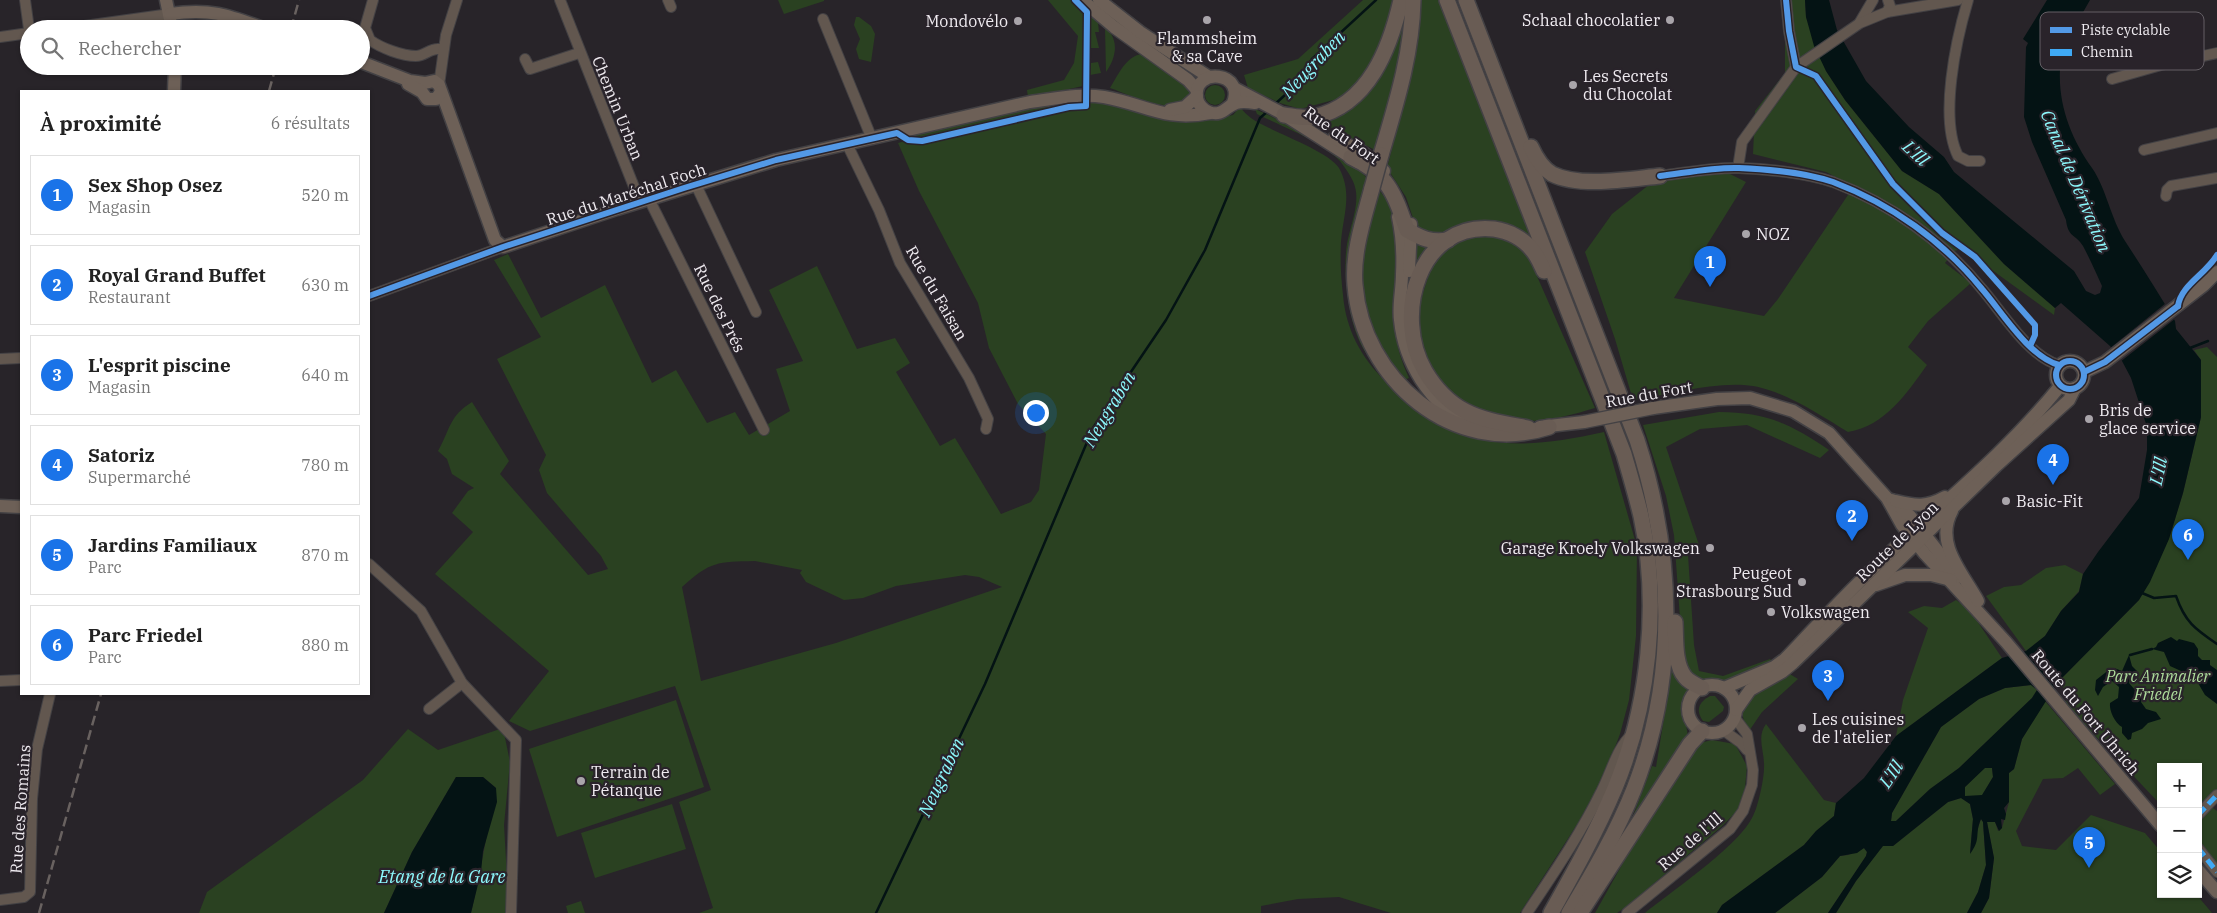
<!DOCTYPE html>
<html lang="fr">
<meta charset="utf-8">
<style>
:root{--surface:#fff;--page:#f2f2f2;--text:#222;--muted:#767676;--line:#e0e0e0;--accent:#1a73e8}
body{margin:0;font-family:"IBM Plex Serif",serif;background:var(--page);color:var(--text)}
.controls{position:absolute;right:15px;bottom:15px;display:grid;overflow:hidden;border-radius:0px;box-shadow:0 1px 4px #0004}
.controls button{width:45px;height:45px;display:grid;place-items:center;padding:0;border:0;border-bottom:1px solid var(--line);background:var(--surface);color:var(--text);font:25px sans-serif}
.you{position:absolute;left:1035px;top:412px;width:18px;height:18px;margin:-12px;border:4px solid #fff;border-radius:50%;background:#1a73e8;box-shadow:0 0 0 8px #1a73e833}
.badge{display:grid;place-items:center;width:32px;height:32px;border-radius:50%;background:var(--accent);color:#fff;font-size:16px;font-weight:700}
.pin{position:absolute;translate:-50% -41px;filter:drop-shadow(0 1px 2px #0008)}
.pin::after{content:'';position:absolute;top:26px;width:18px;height:15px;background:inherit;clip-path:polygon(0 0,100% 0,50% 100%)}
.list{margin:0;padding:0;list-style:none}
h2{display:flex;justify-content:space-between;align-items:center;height:65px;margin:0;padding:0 20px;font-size:21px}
h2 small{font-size:16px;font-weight:400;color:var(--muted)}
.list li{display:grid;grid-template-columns:32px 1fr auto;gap:15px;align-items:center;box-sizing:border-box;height:80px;margin:0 10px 10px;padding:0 10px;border:1px solid var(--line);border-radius:0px}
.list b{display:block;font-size:19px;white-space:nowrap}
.list p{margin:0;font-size:16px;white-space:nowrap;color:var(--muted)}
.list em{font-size:16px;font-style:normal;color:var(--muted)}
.icon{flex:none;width:28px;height:28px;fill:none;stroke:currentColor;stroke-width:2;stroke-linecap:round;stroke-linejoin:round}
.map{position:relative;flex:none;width:2217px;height:913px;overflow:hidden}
.search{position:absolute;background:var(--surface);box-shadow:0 1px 4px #0004;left:20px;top:20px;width:350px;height:55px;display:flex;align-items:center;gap:12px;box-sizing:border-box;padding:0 18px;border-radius:28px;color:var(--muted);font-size:19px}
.panel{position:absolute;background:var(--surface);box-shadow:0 1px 4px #0004;left:20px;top:90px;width:350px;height:605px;border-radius:0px}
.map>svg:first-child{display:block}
.green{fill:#2a4121;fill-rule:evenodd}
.water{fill:#041314;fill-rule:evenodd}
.pier{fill:#282429}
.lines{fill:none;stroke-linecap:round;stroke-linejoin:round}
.stream{stroke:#041314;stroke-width:2.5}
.minor-casing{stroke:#434144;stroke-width:12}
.major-casing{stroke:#434144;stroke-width:15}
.highway-casing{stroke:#434144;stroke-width:18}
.minor{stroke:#62574f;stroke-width:10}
.major{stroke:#6d6057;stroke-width:12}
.highway{stroke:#695c54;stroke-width:15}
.rail{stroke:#696260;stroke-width:2.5;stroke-dasharray:10 5;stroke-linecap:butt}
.major-bridge-casing{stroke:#434144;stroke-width:15;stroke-linecap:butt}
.highway-bridge-casing{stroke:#434144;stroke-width:18;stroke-linecap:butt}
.major-bridge{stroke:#6d6057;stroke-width:12}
.highway-bridge{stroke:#695c54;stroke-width:15}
.quiet{stroke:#3fa9f5;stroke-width:5;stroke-dasharray:10 5;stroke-linecap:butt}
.cycleway-casing{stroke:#29232a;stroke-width:9}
.cycleway{stroke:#5399e6;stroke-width:6}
.poi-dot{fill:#a9a5aa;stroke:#29232a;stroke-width:2}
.labels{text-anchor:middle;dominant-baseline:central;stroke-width:4.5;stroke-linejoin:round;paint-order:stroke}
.poi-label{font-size:16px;fill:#efebf0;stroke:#29232a;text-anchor:start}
.street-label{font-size:16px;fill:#efebf0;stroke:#29232a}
.park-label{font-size:16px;font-style:italic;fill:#aedd9c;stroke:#29232a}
.water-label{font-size:18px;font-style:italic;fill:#8df9fd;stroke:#29232a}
.key{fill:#29232a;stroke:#645f65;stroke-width:1}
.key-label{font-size:14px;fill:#efebf0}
</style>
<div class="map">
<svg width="2217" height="913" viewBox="0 0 2217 913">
<rect width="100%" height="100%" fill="#282429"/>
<g class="green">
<polygon points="778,0 824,0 824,1 784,14"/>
<polygon points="1048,0 1072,0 1085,13 1083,86 1028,98 1027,90 1064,80 1074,63 1078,36"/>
<polygon points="1363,0 1398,0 1379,49 1358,85 1341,98 1300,109 1280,103 1248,88 1244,75 1298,59"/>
<polygon points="1419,0 1439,0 1536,246 1502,224 1467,223 1438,236 1425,233 1415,224 1406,197 1387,168 1411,74"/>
<path d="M1782 0H1805L1806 17 1826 71 1845 100 1902 171 1939 194 2004 264 2055 308 2054 315 1992 270 1977 255 1962 249 1954 251 1945 263 1971 283 1928 321 1908 347 1927 365C1907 393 1885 426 1848 432 1818 414 1779 387 1744 385 1707 383 1669 395 1633 400L1615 339 1585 252 1612 214 1664 173 1720 169 1746 182 1674 298 1764 316 1778 299 1854 186 1826 172 1753 154 1755 111 1785 73V15Z"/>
<polygon points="1088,14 1098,23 1099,32 1095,32 1099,48 1091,48 1091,63 1098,62 1101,73 1090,75"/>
<path d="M1403 15 1407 16 1404 56 1375 150 1324 124C1373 102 1383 61 1403 15Z"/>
<polygon points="856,17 859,17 871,26 875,34 871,62 859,59 856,49 860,39 854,25"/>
<path d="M1105 27C1120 40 1116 58 1106 72Z"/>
<path d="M1146 53 1190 89 1191 95C1176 119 1131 95 1110 88 1120 72 1126 55 1146 53Z"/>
<circle cx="1215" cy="95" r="10"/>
<path d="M1080 99 1214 119 1233 115 1240 107C1243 111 1247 115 1251 118 1269 131 1328 150 1339 168 1353 194 1343 215 1341 242 1340 260 1341 278 1343 295 1346 330 1361 357 1385 381 1453 452 1515 452 1604 432L1637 547 1636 636 1629 700 1620 734 1604 776 1578 823 1520 913H1391L1339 897 1298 899 1261 906V913H699L713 908 679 802 711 790 675 686 530 731 509 721 549 671 435 574 473 532 452 513 468 491 474 488 452 474 447 459 438 451C450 430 449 416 472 402L509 461 500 474 588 575 608 569 601 556 547 493 539 470 546 455 497 359 541 337 494 260 508 254 541 318 605 285 652 383 676 370 707 423 735 412 749 435 790 411 776 369 803 361 769 290 817 266 857 349 895 338 910 363 896 372 940 446 955 438 1001 514 1031 502 1039 490 1046 434 1018 404 989 348 978 303 919 191 898 143 909 140 908 135 1007 112ZM755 561 802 570 800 573 806 582 844 600 863 598 896 586 965 575 979 577 1002 587 836 643 701 681 682 587C711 561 717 562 755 561Z"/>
<path d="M1255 109C1294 127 1340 147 1368 179L1355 234 1372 360C1349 339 1342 274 1347 244 1350 226 1360 204 1355 187 1353 178 1345 168 1340 161 1322 141 1281 126 1257 114Z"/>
<path d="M1377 188C1413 226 1391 280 1395 326 1396 345 1401 360 1409 378L1402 381 1392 371 1368 322 1360 269Z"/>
<path d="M1495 235C1511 240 1519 245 1529 258L1595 408C1568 416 1537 425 1509 419 1446 407 1404 357 1423 293 1428 277 1434 256 1448 246 1463 237 1479 237 1495 235Z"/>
<polygon points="1414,240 1434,247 1415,277"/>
<polygon points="2207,347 2217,357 2217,792 2198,810 2198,767 2161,767 2161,805 2067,706 2065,690 2058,682 2139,600 2169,538 2183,493 2201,417 2201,360 2194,350"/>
<path d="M1719 412C1766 412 1791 424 1829 450L1820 458 1747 425 1700 429 1666 447 1699 545 1688 555 1694 645 1699 671 1723 676 1770 659 1776 664C1754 672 1711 697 1690 674 1687 671 1685 664 1683 660L1674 535 1666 496 1643 425Z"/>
<polygon points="2065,565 2083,574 2079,591 2061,611 2045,636 2026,651 1986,596 2004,587 2021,585 2046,568"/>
<polygon points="1956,600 1969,609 2002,658 1896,736 1903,700 1928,628 1908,612 1924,606 1942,608"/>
<polygon points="1672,669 1681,679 1692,686 1683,705 1688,737 1651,794 1633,816 1652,766 1656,767"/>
<path d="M1788 673 1798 679 1762 712 1749 731C1728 697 1763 687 1788 673Z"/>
<polygon points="2031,685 2037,690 2032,698 1959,768 1930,789 1896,821 1891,821 1892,813 1941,727 1979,699 2005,688"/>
<path d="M1710 696H1715L1724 707 1723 711 1709 722 1703 721C1695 710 1699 702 1710 696Z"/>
<polygon points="676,700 704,787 557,837 529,749"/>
<polygon points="2045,701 2115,784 2100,795 2078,768 2063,778 2043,779 2016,831 2022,846 2056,850 2091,815 2145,833 2161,852 2161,894 2196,894 2212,913 1981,913 1989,898 1994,858 1987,822 1995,822 1998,831 2002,828 2009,802 2009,773 2014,769 2022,739"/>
<path d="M1766 724 1824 800 1836 803 1834 816 1816 831 1804 845 1722 905 1717 913H1645C1672 891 1739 846 1753 816 1758 807 1764 779 1764 768 1765 751 1756 738 1766 724Z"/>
<path d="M503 728 510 762 504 825 507 877 506 913H471C481 872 487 830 496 788L483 777H456L412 852 384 913H199L207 892 363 780 408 729 438 750Z"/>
<polygon points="1712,740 1735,744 1747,766 1745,788 1738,810 1721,827 1627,906 1617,913 1595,913 1651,813 1672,787 1685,765 1692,749 1700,743"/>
<polygon points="1985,767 1992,767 1993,777 1982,796 1965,796 1965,787"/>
<polygon points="1961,798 1970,804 1973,819 1970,853 1981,819 1983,822 1986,865 1978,892 1967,913 1836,913 1856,881 1883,845 1893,846 1948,802"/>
<polygon points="672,804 686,849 595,878 581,833"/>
<polygon points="2213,808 2217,811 2217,866 2198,844 2198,822"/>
<polygon points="1864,848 1867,852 1866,856 1828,913 1775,913 1822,877 1840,856 1848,855"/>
<polygon points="581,901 585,913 568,913 566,906"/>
</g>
<g class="water">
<path d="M1805 0H1829L1837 30 1866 81 1909 127 1944 157 1954 172 2074 271 2086 291 2095 295 2100 293 2102 286C2096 273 2090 259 2083 246 2076 234 2068 238 2066 220L2032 142 2024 117 2026 47 2028 43 2023 39 2047 0H2090C2079 20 2062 46 2060 69 2058 106 2072 140 2092 168 2106 188 2111 219 2125 241 2142 267 2159 294 2175 321L2176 329 2201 360V417L2183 493 2169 539 2150 582 2139 600 2058 682 2022 739 2014 769 2009 773V802L2004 808 2006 814 2005 820 2001 819 2002 828 1999 831 1995 822H1987L1994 858 1989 898 1981 913H1967L1978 892 1986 865 1983 822 1981 819C1974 835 1982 838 1970 854L1973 819 1970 804 1961 798 1948 802 1893 846H1883L1856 881 1836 913H1828L1866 856 1867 852 1864 848 1857 853 1840 856 1822 877 1775 913H1717L1722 905 1804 845 1816 831 1834 816 1836 803 1864 778 1896 736 2002 658 2026 651 2045 636 2061 611 2079 592 2083 574 2098 552 2139 498 2147 450V427L2131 378 2122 361 2110 346 2061 303 2055 308 2004 264 1939 194 1902 171 1845 100 1826 71 1814 46 1806 17ZM2031 685 2037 690 2032 698 1959 768 1930 789 1896 821H1891L1892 813 1941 727 1979 699 2005 688ZM1985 768H1992L1993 777 1982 795 1965 796V787Z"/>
<polygon points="2171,637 2177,641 2179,639 2194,643 2198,649 2198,656 2202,660 2210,660 2210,665 2217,670 2217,704 2205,695 2198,683 2187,680 2181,671 2170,666 2164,652 2152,649 2156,647 2158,643"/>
<path d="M2129 655 2132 666 2137 671 2130 676 2129 683 2142 698 2141 702 2146 709 2156 712 2161 719 2148 723 2142 729 2132 733 2131 739 2128 740 2122 733V727C2115 723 2109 711 2110 703L2118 698 2119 687 2112 681 2103 687 2098 696 2095 690 2096 680 2110 669 2114 668 2122 671Z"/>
<polygon points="456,777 483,777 496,788 497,802 483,851 481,872 471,913 384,913 412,852"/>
</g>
<polygon class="pier" points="2166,303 2176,318 2120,362 2109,349"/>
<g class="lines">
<g class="stream">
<polyline points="1274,105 1296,85 1312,59 1376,0"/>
<polyline points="2190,348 2208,341"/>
<path d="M2142 593 2154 598 2176 596C2185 622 2195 629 2217 644"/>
<polyline points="2130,655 2152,649"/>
<polyline points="876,913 985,684 1093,428 1166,320 1205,250 1260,118 1268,111"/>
</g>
<defs>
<g id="minor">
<polyline points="25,0 29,29"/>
<path d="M373 0 365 28 370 40C381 48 402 56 416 56 425 56 430 48 439 49"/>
<polyline points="560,0 640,202"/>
<polyline points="668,0 671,7"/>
<polyline points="1786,0 1789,31 1796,67"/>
<path d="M1968 0C1956 40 1939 118 1958 156L1968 161H1980"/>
<polyline points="1887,12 1958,0"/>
<polyline points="823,19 872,139"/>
<polyline points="1860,22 1873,0"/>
<polyline points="63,29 170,14"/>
<polyline points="0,37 29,33"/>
<polyline points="525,59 530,69 579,53"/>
<polyline points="2112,79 2161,65 2217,53"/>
<polyline points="439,85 446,35 457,0"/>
<polyline points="847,144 879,210 900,263 969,378 988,419 986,429"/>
<polyline points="2144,150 2217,133"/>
<polyline points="1738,168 1742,142 1796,67 1860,23 1887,12 1890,6 1888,0"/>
<path d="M1660 176C1685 173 1713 167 1739 168 1767 169 1807 173 1833 182 1891 204 1943 241 1982 289 2002 312 2029 357 2059 365"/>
<polyline points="696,185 756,312"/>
<polyline points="2166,196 2167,190 2171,186 2217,178"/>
<polyline points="649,199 764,430"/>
<polyline points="369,296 503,247"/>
<polyline points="0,359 21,358"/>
<polyline points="369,564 421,611 462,683 516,740 511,913"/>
<polyline points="0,681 21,680"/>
<polyline points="429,709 462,683"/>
<polyline points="1723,730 1741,743 1747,750 1749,748"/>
<polyline points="2198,815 2217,795"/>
<polyline points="2198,848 2217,872"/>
<polyline points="0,900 24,897 30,892 32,799 37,749 50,694"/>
<path d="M1527 913C1553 874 1580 835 1601 792 1612 771 1616 749 1633 733"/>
<polyline points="1627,913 1730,829 1743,811 1752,785 1753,770 1747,734 1735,718"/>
</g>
<g id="major">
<polyline points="166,0 172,29"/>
<polyline points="1082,0 1114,27 1188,80 1197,90"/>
<polyline points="1099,0 1140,32 1209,77"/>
<path d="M170 14C210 8 228 15 266 29"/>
<path d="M361 62 410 81 425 83 434 81 439 85 495 240 503 247 617 209 776 160 1030 102C1055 99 1079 93 1104 97 1145 104 1164 122 1210 113"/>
<polyline points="408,84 422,92 427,99 436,99 441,92"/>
<polyline points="1234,88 1291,118"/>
<polyline points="174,91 175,66"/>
<path d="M1232 105C1248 71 1192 66 1197 98 1198 104 1203 110 1209 112 1222 117 1225 107 1236 103 1242 101 1249 102 1255 103"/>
<polyline points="1170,110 1185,107 1197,96"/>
<polyline points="1286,116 1358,162"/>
<polyline points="1334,138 1361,151 1384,171"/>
<path d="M1398 217C1402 236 1403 255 1402 274 1402 290 1398 305 1400 320 1404 360 1429 406 1468 420"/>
<polyline points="1409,271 1411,224"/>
<circle cx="2070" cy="375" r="14"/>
<polyline points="2084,372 2105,362 2204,285 2217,272"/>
<polyline points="1653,408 1717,399 1750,398 1793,411 1829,433 1887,498 1902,525 1925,554 2006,642 2161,826"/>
<polyline points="1540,427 1584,422"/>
<polyline points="1892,500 1910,516 1958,577"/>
<path d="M1896 501C1916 506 1927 507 1945 497"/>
<polyline points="0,506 21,507"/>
<path d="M1952 511C1934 544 1963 573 1978 601"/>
<polyline points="1876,585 1905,575 1931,575 1951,580"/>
<circle cx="1712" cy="709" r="24"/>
<path d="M1724 688 1774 667 1785 659C1825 617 1865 574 1909 535 1961 488 2016 441 2060 386"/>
<polyline points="1736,710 1750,690 1782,672 1793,663 1996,466 2069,400 2075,388"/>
<polyline points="2198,870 2217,892"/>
</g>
<g id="highway">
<path d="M1447 0 1624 454C1630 475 1636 495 1641 516 1660 604 1649 706 1615 788 1597 831 1574 872 1551 913"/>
<path d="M1466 0 1637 440C1674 554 1678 676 1634 789 1617 832 1593 873 1569 913"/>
<path d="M1284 115C1293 116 1305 119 1314 117 1369 105 1390 48 1401 0"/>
<path d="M1531 147C1536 158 1542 168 1552 174 1580 188 1630 179 1660 176"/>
<path d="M1381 155C1396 104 1412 54 1413 0"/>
<path d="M1351 157C1388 174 1394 193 1407 230 1421 238 1431 243 1448 240"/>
<path d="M1372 188C1364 218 1352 253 1355 285 1362 379 1454 458 1549 427"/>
<path d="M1528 428C1507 424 1484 421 1465 411 1448 402 1435 388 1425 371 1393 316 1418 221 1494 229 1509 231 1524 239 1533 251 1538 257 1541 265 1544 271"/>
<path d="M1675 622C1676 638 1674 664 1685 677 1689 682 1696 685 1702 688"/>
<polyline points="1582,910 1690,744 1702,731"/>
</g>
</defs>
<use href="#minor" class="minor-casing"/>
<use href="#major" class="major-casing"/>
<use href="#highway" class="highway-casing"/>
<use href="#minor" class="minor"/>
<use href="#major" class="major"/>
<use href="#highway" class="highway"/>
<g class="rail">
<polyline points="291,29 299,0"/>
<polyline points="269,91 276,66"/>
<polyline points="39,913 101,694"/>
</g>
<defs>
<polyline id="major-bridge" points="1584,422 1653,408"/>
<polyline id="highway-bridge" points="1372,188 1381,155"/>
</defs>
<use href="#major-bridge" class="major-bridge-casing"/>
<use href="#highway-bridge" class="highway-bridge-casing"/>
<use href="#major-bridge" class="major-bridge"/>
<use href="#highway-bridge" class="highway-bridge"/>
<g class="quiet">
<polyline points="2198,815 2217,795"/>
<polyline points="2198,848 2217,872"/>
</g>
<defs>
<g id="cycleway">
<polyline points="1786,0 1789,31 1796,67 1816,76 1893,184 1942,233 1975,257 2035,325 2035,335 2030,346"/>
<path d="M1660 176C1685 173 1713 167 1739 168 1767 169 1807 173 1833 182 1891 204 1943 241 1982 289 2002 312 2029 357 2059 365"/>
<polyline points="369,296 503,247 684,188 776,160 897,133 908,140 922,141 1069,107 1086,106 1087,12 1075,0"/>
<path d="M2178 306C2181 285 2206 274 2217 255"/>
<circle cx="2070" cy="375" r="14"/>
<polyline points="2084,372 2105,362 2178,306"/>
</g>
</defs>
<use href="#cycleway" class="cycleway-casing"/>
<use href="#cycleway" class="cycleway"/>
</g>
<g class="poi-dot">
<circle cx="1207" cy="20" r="5"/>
<circle cx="1670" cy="20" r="5"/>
<circle cx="1018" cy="21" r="5"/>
<circle cx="1573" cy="85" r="5"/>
<circle cx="1746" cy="234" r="5"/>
<circle cx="2089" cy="419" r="5"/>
<circle cx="2006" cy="501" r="5"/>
<circle cx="1710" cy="548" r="5"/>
<circle cx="1802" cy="582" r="5"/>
<circle cx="1771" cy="612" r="5"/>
<circle cx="1802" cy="728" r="5"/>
<circle cx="581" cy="781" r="5"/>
</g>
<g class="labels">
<g class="poi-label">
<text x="1660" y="20" text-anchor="end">Schaal chocolatier</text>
<text x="1008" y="21" text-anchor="end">Mondovélo</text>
<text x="1207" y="38" text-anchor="middle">Flammsheim<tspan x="1207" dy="18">&amp; sa Cave</tspan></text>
<text x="1583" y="76">Les Secrets<tspan x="1583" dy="18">du Chocolat</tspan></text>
<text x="1756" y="234">NOZ</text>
<text x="2099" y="410">Bris de<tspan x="2099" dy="18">glace service</tspan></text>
<text x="2016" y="501">Basic-Fit</text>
<text x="1700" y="548" text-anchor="end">Garage Kroely Volkswagen</text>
<text x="1792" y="573" text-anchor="end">Peugeot<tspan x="1792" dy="18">Strasbourg Sud</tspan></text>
<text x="1781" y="612">Volkswagen</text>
<text x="1812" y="719">Les cuisines<tspan x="1812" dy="18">de l'atelier</tspan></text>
<text x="591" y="772">Terrain de<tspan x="591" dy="18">Pétanque</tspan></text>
</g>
<g class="street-label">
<text transform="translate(618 108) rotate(68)">Chemin Urban</text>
<text transform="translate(1342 135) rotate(35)">Rue du Fort</text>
<text transform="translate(626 194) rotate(-18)">Rue du Maréchal Foch</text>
<text transform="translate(937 293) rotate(60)">Rue du Faisan</text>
<text transform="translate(720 308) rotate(64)">Rue des Prés</text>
<text transform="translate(1649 394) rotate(-10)">Rue du Fort</text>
<text transform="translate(1897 541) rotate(-44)">Route de Lyon</text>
<text transform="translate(2086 712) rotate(50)">Route du Fort Uhrich</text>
<text transform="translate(20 809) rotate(-86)">Rue des Romains</text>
<text transform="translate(1690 841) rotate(-41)">Rue de l'Ill</text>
</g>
<g class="park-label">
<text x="2158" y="676">Parc Animalier<tspan x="2158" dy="18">Friedel</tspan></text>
</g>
<g class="water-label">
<text transform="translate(1313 64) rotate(-47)">Neugraben</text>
<text transform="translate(1916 153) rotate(43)">L'Ill</text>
<text transform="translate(2076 181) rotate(67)">Canal de Dérivation</text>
<text transform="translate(1109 409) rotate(-59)">Neugraben</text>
<text transform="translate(2158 471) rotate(-78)">L'Ill</text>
<text transform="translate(1891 774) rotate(-56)">L'Ill</text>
<text transform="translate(941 777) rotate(-65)">Neugraben</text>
<text x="442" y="876">Etang de la Gare</text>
</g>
</g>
<rect x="2040" y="12" width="164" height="58" rx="8" class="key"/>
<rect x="2050" y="27" width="22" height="6" fill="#5399e6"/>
<rect x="2050" y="49" width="22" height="7" fill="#3fa9f5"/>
<g class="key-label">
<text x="2081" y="35">Piste cyclable</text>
<text x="2081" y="57">Chemin</text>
</g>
</svg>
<div class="controls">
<button>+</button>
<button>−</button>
<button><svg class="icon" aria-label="layers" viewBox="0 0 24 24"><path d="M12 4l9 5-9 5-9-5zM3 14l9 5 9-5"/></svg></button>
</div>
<div class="you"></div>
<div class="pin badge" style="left:1710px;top:287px">1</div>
<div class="pin badge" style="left:1852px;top:541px">2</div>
<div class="pin badge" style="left:1828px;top:701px">3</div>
<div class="pin badge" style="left:2053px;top:485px">4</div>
<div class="pin badge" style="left:2089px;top:868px">5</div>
<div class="pin badge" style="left:2188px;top:560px">6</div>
<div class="search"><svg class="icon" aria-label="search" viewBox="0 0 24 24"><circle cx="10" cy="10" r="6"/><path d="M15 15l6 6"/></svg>Rechercher</div>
<section class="panel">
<h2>À proximité<small>6 résultats</small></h2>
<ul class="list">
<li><span class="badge">1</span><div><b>Sex Shop Osez</b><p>Magasin</p></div><em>520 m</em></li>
<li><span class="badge">2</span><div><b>Royal Grand Buffet</b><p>Restaurant</p></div><em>630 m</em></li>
<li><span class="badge">3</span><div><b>L'esprit piscine</b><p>Magasin</p></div><em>640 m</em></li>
<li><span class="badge">4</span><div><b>Satoriz</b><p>Supermarché</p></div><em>780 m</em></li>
<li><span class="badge">5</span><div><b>Jardins Familiaux</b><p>Parc</p></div><em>870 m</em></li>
<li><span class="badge">6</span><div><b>Parc Friedel</b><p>Parc</p></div><em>880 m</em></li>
</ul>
</section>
</div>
